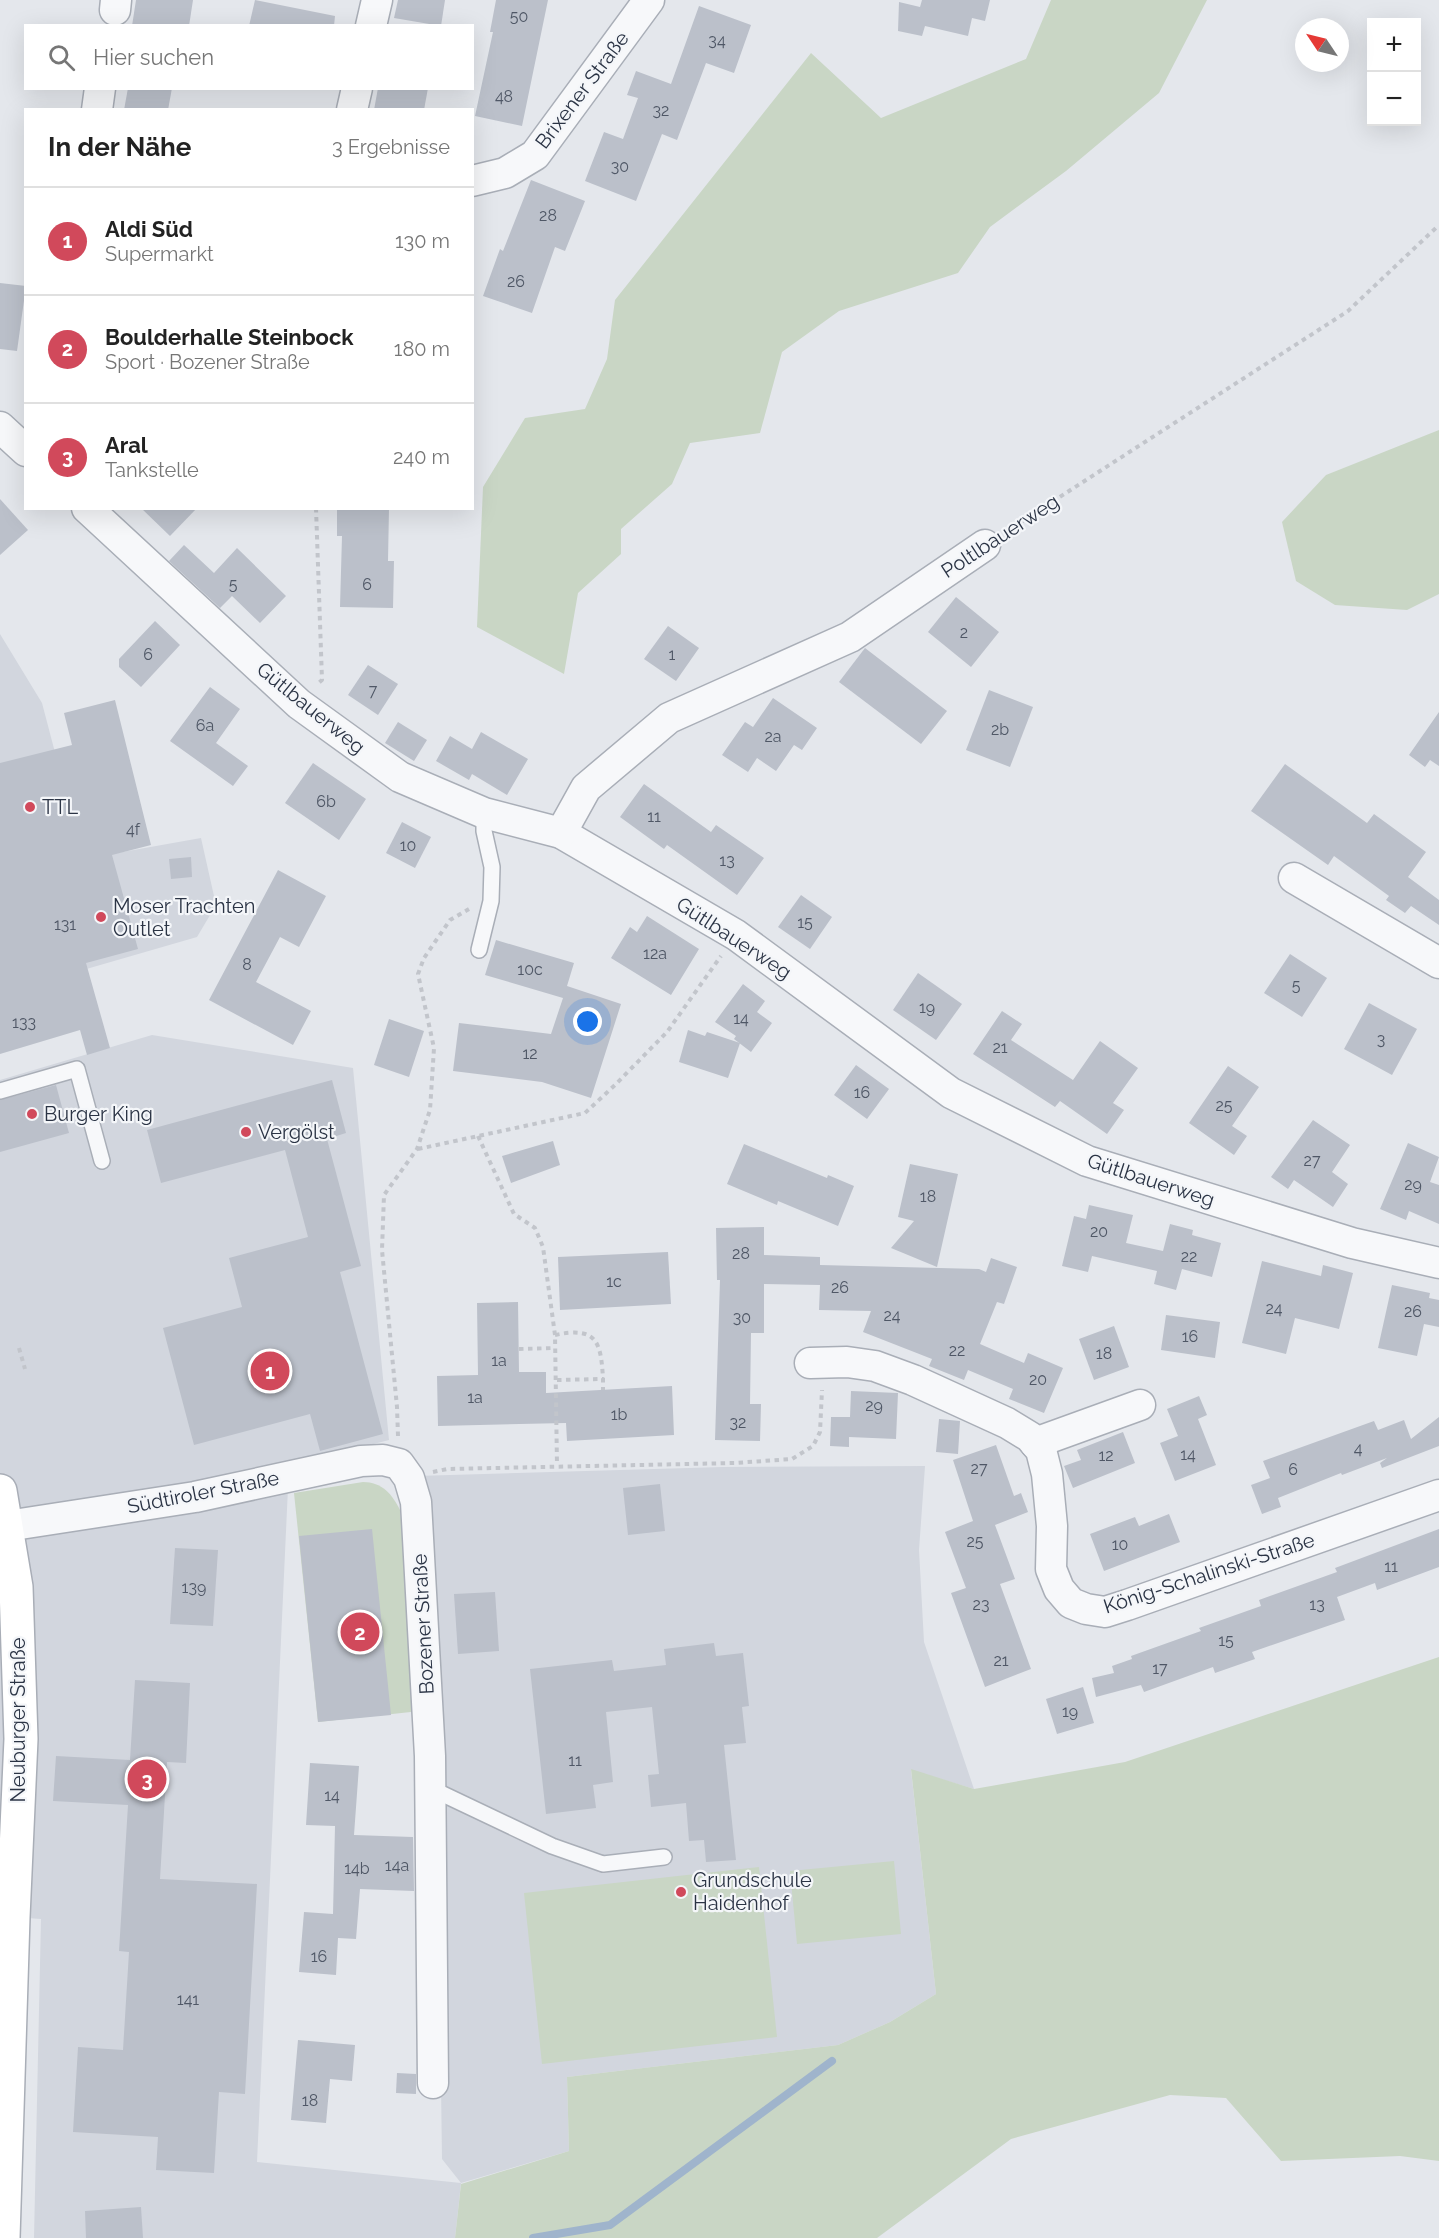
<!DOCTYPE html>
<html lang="de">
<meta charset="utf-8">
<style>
:root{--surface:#fff;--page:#f2f2f2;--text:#222;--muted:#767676;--line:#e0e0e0;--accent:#d1495b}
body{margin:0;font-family:Raleway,sans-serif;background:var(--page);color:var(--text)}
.controls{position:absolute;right:18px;top:18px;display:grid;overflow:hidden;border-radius:0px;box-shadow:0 6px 24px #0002}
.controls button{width:54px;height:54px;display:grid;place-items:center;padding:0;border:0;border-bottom:2px solid var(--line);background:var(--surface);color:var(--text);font:30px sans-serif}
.compass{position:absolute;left:1295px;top:18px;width:54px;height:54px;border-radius:50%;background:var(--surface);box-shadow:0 6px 24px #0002;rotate:305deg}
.you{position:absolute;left:588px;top:1022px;width:21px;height:21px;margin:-15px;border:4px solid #fff;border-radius:50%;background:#1a73e8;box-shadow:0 0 0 9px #1a73e833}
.badge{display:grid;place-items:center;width:39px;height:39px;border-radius:50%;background:var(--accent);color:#fff;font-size:20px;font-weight:700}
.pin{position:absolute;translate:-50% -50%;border:3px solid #fff;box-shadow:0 2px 6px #0006}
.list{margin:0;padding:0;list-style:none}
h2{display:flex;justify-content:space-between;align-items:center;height:78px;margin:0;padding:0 24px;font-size:26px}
h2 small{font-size:20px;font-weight:400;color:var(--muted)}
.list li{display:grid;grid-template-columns:39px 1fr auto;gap:18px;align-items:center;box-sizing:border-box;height:108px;padding:0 24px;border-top:2px solid var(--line)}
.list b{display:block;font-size:22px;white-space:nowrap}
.list p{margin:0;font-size:20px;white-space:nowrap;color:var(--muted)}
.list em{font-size:20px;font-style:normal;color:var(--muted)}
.icon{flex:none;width:33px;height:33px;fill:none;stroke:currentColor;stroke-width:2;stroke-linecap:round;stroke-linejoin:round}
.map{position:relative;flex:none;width:1439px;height:2238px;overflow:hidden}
.search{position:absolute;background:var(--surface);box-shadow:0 6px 24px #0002;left:24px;top:24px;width:450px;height:66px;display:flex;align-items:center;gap:15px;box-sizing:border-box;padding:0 21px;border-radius:0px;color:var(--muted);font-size:22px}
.panel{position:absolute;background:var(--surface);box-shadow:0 6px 24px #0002;left:24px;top:108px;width:450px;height:402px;border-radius:0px}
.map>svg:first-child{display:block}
.built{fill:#d2d6de}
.green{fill:#c9d6c5}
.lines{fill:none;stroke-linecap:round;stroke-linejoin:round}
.stream{stroke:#9fb4cc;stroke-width:8}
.building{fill:#bbc0ca}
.lane-casing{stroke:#a9aeb7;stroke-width:18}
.street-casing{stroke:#a9aeb7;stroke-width:33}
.secondary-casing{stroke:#a9aeb7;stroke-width:36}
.path{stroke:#c2c5cb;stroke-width:4;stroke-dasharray:4.5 4.5;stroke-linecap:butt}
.lane{stroke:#f7f8fa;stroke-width:15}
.street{stroke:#f7f8fa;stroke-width:30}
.secondary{stroke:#fff;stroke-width:33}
.poi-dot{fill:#d1495b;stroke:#f4f6f9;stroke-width:2}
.labels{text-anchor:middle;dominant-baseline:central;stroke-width:4.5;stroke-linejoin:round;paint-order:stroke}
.number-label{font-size:16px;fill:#4f5766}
.street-label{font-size:20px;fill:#2b3445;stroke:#f4f6f9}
.poi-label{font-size:20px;fill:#2b3445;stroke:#f4f6f9;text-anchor:start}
</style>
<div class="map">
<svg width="1439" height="2238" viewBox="0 0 1439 2238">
<rect width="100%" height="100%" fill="#e4e7ec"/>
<g class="built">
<polygon points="0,634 42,703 83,859 201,838 216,905 197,937 0,994"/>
<polygon points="152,1035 353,1068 389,1440 289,1466 257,2162 461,2183 442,2159 437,1789 416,1476 723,1467 925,1466 919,1550 924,1642 974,1789 911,1770 936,1994 890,2022 838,2045 567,2077 569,2151 461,2183 455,2238 34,2238 41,1919 0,1916 0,1080"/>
</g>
<g class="green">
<polygon points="1051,0 1207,0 1159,93 1066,171 990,227 958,273 839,311 782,352 760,433 690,443 672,484 621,529 621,554 578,593 564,674 477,627 483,487 525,418 585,409 607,359 615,300 811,53 881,118 1026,59"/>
<polygon points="1439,430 1439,594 1407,610 1335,605 1296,581 1282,522 1326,475"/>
<path d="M363 1482C382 1482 392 1494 400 1510L420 1711 318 1722 294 1493Z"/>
<polygon points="1439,1657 1439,2161 1400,2156 1281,2161 1226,2098 1170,2095 1011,2139 877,2238 455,2238 461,2184 569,2151 567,2077 838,2045 890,2022 936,1994 911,1769 974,1789 1125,1762"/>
<polygon points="894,1861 901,1934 797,1944 790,1871"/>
<polygon points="759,1867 777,2037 542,2064 524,1893"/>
</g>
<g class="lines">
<polyline class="stream" points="533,2238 610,2225 832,2061"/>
</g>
<g class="building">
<polygon points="136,0 193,0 189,26 132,26"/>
<polygon points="255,0 335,16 334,26 249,26"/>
<polygon points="398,0 445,0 441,26 394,18"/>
<polygon points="496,0 548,0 522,126 475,116 493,32 490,32"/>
<polygon points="922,0 990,0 985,21 972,18 968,36 925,26 922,36 898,31 899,2 920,7"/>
<polygon points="699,6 751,25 734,73 706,63 677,140 662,134 636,201 585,181 604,132 623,139 638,98 627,95 636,71 671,84"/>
<polygon points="128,88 172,88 168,110 124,110"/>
<polygon points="378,88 428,88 424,110 374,110"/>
<polygon points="531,180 585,201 565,251 555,247 532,313 483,296 500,249 503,251"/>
<polygon points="0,283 26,286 17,351 0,349"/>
<polygon points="0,499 28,530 0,555"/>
<polygon points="141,508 197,508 170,536"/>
<polygon points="337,508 389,508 388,561 394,561 393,608 340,607 342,536 337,536"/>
<polygon points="184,545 214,573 237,548 286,596 260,623 232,596 220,608 169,561"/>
<polygon points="956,597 999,632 971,667 928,632"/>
<polygon points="155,621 180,645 141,687 119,667 119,659"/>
<polygon points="668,626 699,648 676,681 644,659"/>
<polygon points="865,648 947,711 921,744 839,682"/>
<polygon points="368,665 398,684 378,715 348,695"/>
<polygon points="210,687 240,709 216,743 248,766 233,786 170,741"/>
<polygon points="989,690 1033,707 1010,767 966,750"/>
<polygon points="773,698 817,728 802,750 794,745 776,771 757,758 748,772 722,755 745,722 753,727"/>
<polygon points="115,700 151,845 112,855 138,949 86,963 110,1048 87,1055 80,1030 0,1054 0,763 72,745 64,713"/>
<polygon points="1439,712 1439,766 1430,760 1425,767 1409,755"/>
<polygon points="398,722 427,740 414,761 385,743"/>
<polygon points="481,732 528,759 507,795 472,774 469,780 436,761 450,736 472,749"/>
<polygon points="313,763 366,799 339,840 285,803"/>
<polygon points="1285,764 1367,823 1374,814 1426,852 1408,877 1439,900 1439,925 1411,906 1405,913 1386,900 1389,896 1334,856 1328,865 1251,811"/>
<polygon points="644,784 711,832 716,825 764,858 737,895 667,845 664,849 620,817"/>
<polygon points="402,822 431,837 415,868 386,853"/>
<polygon points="191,857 192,877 171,879 169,859"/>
<polygon points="278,870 326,896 299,947 280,937 256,982 311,1011 293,1045 209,1000"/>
<polygon points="801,895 832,917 810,949 778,927"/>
<polygon points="647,916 699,949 671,995 611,958 630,927 637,932"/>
<polygon points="496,940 574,963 567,986 621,1004 591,1098 542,1082 453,1071 459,1023 551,1034 563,998 485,975"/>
<polygon points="1290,954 1327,978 1302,1017 1264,993"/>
<polygon points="918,973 962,1004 936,1040 893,1010"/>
<polygon points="743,984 765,1001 757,1012 772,1023 751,1052 734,1039 736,1036 715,1022"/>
<polygon points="1369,1003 1417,1029 1392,1075 1344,1049"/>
<polygon points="1002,1011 1022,1024 1011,1040 1073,1080 1100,1041 1138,1068 1113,1103 1124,1110 1107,1134 1060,1101 1055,1107 973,1054"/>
<polygon points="389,1019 424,1031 409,1077 374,1065"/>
<polygon points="688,1030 705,1036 707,1032 740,1043 728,1078 679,1062"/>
<polygon points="856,1065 889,1089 867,1119 834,1095"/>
<polygon points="1228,1066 1259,1087 1232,1126 1247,1136 1234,1155 1189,1123"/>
<polygon points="332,1080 346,1133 327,1139 361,1266 340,1272 383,1434 320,1451 310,1414 194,1445 163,1328 242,1307 229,1258 308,1237 285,1150 161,1183 147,1130"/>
<polygon points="56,1085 69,1133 0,1152 0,1100"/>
<polygon points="1313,1120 1350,1145 1332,1172 1348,1184 1333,1207 1294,1180 1288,1189 1271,1177"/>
<polygon points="553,1141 560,1165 511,1183 502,1156"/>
<polygon points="1408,1143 1439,1157 1430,1182 1439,1185 1439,1224 1409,1211 1406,1220 1380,1209"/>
<polygon points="744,1144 827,1178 828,1175 854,1186 838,1226 778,1201 777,1205 727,1184"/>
<polygon points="910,1164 958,1174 937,1267 891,1248 914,1221 898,1217"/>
<polygon points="1089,1205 1133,1215 1126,1243 1163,1251 1170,1224 1193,1230 1192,1235 1221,1243 1212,1277 1182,1269 1176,1290 1154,1284 1157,1271 1092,1256 1088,1272 1062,1266 1074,1216 1086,1219"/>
<polygon points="764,1227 764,1255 820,1257 820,1265 979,1269 986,1272 991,1258 1017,1267 1004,1304 997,1302 980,1344 1024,1363 1028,1353 1063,1368 1044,1413 1009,1399 1013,1389 968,1370 964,1380 929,1366 932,1359 863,1332 871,1311 819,1310 820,1285 764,1284 764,1333 751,1333 750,1404 761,1404 760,1441 715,1440 720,1280 717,1280 716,1228"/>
<polygon points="668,1252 671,1304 560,1310 558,1257"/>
<polygon points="1262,1261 1321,1276 1323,1265 1353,1273 1339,1329 1295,1318 1286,1354 1242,1343"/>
<polygon points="1392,1285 1430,1293 1429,1298 1439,1300 1439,1327 1424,1324 1417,1356 1378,1348"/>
<polygon points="518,1302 519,1372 546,1372 546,1393 672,1386 674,1435 567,1441 566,1423 438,1426 437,1376 478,1375 477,1303"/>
<polygon points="1166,1315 1220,1322 1215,1358 1161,1350"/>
<polygon points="1114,1326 1129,1367 1094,1380 1079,1339"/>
<polygon points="851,1391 898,1393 896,1439 849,1437 849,1447 830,1446 831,1417 850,1417"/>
<polygon points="1199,1396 1207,1415 1198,1419 1216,1465 1175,1481 1160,1443 1178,1436 1167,1409"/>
<polygon points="1439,1417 1439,1446 1382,1468 1380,1463 1387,1458 1342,1475 1341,1473 1278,1498 1281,1507 1262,1514 1251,1485 1270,1478 1263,1461 1374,1421 1378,1430 1404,1420 1411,1439"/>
<polygon points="939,1419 960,1421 958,1454 936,1452"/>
<polygon points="1123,1432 1135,1463 1073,1488 1064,1466 1081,1460 1077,1450"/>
<polygon points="996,1445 1014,1496 1021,1493 1028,1512 995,1525 1015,1579 1000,1584 1031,1669 985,1687 951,1593 966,1588 945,1532 973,1521 953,1460"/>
<polygon points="660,1484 665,1531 628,1535 623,1488"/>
<polygon points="1169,1514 1180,1542 1104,1571 1090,1534 1135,1517 1139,1526"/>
<polygon points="372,1529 391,1715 318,1722 299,1536"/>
<polygon points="1439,1529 1439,1567 1377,1590 1375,1583 1337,1597 1345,1620 1252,1652 1255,1659 1215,1673 1213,1667 1144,1692 1141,1685 1096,1697 1092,1678 1114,1673 1112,1666 1132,1659 1131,1656 1201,1631 1199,1628 1261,1606 1259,1600 1337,1572 1335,1568"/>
<polygon points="175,1548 218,1550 213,1626 170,1624"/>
<polygon points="495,1592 499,1651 458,1654 454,1594"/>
<polygon points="714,1643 716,1656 743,1653 749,1706 742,1707 746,1743 724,1745 736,1860 706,1862 704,1840 689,1841 686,1803 651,1807 648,1775 659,1774 652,1707 606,1712 613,1782 593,1785 596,1808 546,1814 530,1669 612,1660 614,1671 666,1665 664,1649"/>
<polygon points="135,1680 190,1683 186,1763 167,1762 160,1879 257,1884 245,2094 219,2092 214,2173 156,2170 158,2137 73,2132 78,2047 123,2050 129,1952 119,1951 128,1805 53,1801 56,1756 130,1760"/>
<polygon points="1083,1687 1094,1723 1057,1734 1046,1699"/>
<polygon points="310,1763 359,1766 354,1835 413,1837 414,1891 360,1889 356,1939 338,1938 336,1975 299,1972 304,1912 333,1914 335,1826 306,1825"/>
<polygon points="298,2040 355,2045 352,2081 330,2079 326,2123 291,2120"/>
<polygon points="397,2073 416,2074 416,2094 396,2093"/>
<polygon points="141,2207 143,2238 86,2238 85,2211"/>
</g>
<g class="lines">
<defs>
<g id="lane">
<polyline points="479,950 491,901 492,867 484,831 484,813"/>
<polyline points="0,1091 77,1069 102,1161"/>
<polyline points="430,1788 552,1846 603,1864 664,1857"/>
</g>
<g id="street">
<polyline points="115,10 116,0"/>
<polyline points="371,26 377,0"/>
<polyline points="97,110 100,88"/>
<polyline points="352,110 357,88"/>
<polyline points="472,181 505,173 535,155 649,0"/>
<polyline points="0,427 26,451"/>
<polyline points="87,508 299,704 400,777 484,813 561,833 736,935 951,1093 1087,1161 1352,1243 1439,1263"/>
<polyline points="561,833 586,788 669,718 850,637 985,545"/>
<polyline points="1294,878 1439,963"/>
<polyline points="810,1363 847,1362 875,1366 913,1380 1007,1423 1030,1437 1041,1450 1047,1474 1052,1526 1051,1569 1059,1589 1071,1603 1086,1609 1105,1612 1127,1605 1439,1495"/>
<polyline points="1035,1443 1140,1405"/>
<polyline points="7,1526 195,1497 361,1461 383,1460 399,1464 409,1478 416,1502 430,1756 433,2083"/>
</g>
<polyline id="secondary" points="0,1491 16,1587 21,1739 13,1917 3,2238"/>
</defs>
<use href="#lane" class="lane-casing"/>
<use href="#street" class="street-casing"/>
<use href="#secondary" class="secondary-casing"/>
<g class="path">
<polyline points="316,508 322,680 316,685"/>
<polyline points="1007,531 1348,311 1439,225"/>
<polyline points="478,1136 514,1214 535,1228 543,1247 555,1335 557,1465"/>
<polyline points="418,1149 585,1113 615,1085 667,1032 721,956"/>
<path d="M555 1335C597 1326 601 1342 603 1379"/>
<polyline points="19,1348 25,1369"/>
<polyline points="519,1349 555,1348"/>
<polyline points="557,1380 603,1379 603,1390"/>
<polyline points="398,1436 397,1407 382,1250 384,1195 417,1149 430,1110 434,1048 418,974 424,958 450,920 469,909"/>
<polyline points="433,1472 447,1469 735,1463 792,1459 813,1446 820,1432 822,1390"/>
</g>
<use href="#lane" class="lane"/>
<use href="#street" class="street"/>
<use href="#secondary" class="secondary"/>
</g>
<g class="poi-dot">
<circle cx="30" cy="807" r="6"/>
<circle cx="101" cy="917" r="6"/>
<circle cx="32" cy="1114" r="6"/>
<circle cx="246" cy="1132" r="6"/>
<circle cx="681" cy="1892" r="6"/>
</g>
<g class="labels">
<g class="number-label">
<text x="519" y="16">50</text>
<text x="717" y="40">34</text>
<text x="504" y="96">48</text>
<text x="661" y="110">32</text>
<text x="620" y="166">30</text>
<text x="548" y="215">28</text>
<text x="516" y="281">26</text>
<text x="233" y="584">5</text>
<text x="367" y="584">6</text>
<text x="964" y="632">2</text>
<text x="148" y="654">6</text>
<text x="672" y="654">1</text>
<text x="373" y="690">7</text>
<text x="205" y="725">6a</text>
<text x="1000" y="729">2b</text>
<text x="773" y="736">2a</text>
<text x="326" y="801">6b</text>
<text x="654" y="816">11</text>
<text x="133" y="829">4f</text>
<text x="408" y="845">10</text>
<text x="727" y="860">13</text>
<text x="805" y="922">15</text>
<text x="65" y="924">131</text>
<text x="655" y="953">12a</text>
<text x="247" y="964">8</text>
<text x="530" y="969">10c</text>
<text x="1296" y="985">5</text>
<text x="927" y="1007">19</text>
<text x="741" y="1018">14</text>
<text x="24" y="1022">133</text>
<text x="1381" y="1039">3</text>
<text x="1000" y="1047">21</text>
<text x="530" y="1053">12</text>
<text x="862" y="1092">16</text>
<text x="1224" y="1105">25</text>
<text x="1312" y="1160">27</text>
<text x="1413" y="1184">29</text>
<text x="928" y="1196">18</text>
<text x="1099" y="1231">20</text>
<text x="741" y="1253">28</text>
<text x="1189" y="1256">22</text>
<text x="614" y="1281">1c</text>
<text x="840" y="1287">26</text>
<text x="1274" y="1308">24</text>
<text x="1413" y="1311">26</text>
<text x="892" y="1315">24</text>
<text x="742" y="1317">30</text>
<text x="1190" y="1336">16</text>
<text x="957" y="1350">22</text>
<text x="1104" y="1353">18</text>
<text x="499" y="1360">1a</text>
<text x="1038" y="1379">20</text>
<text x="475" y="1397">1a</text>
<text x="874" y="1405">29</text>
<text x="619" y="1414">1b</text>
<text x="738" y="1422">32</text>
<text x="1358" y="1448">4</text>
<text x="1188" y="1454">14</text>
<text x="1106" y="1455">12</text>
<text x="979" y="1468">27</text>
<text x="1293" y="1469">6</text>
<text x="975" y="1541">25</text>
<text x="1120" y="1544">10</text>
<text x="1391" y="1566">11</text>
<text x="194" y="1587">139</text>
<text x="981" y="1604">23</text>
<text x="1317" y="1604">13</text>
<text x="1226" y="1640">15</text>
<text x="1001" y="1660">21</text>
<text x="1160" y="1668">17</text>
<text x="1070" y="1711">19</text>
<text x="575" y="1760">11</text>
<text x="332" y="1795">14</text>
<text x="397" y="1865">14a</text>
<text x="357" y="1868">14b</text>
<text x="319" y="1956">16</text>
<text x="188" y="1999">141</text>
<text x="310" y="2100">18</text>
</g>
<g class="street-label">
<text transform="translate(582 90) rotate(-53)">Brixener Straße</text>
<text transform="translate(1000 536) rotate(-33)">Poltlbauerweg</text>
<text transform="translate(311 708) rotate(39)">Gütlbauerweg</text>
<text transform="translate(734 938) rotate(33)">Gütlbauerweg</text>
<text transform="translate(1151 1180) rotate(18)">Gütlbauerweg</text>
<text transform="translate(203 1492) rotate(-11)">Südtiroler Straße</text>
<text transform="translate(1209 1573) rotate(-18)">König-Schalinski-Straße</text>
<text transform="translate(423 1624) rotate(-93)">Bozener Straße</text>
<text transform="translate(18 1720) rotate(-90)">Neuburger Straße</text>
</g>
<g class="poi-label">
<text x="42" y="807">TTL</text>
<text x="113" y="906">Moser Trachten<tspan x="113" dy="23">Outlet</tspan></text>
<text x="44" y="1114">Burger King</text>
<text x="258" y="1132">Vergölst</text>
<text x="693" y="1880">Grundschule<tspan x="693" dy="23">Haidenhof</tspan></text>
</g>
</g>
</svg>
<div class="controls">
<button>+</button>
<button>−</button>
</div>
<svg class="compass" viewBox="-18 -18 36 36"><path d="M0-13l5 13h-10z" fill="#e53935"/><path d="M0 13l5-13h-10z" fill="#767676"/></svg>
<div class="you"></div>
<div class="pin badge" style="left:270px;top:1371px">1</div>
<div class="pin badge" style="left:360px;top:1632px">2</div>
<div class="pin badge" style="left:147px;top:1779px">3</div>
<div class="search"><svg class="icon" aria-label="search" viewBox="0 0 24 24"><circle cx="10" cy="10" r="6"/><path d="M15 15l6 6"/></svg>Hier suchen</div>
<section class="panel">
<h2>In der Nähe<small>3 Ergebnisse</small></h2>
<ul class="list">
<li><span class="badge">1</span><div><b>Aldi Süd</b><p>Supermarkt</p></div><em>130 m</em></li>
<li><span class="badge">2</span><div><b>Boulderhalle Steinbock</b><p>Sport · Bozener Straße</p></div><em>180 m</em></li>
<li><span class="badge">3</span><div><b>Aral</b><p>Tankstelle</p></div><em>240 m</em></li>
</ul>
</section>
</div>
